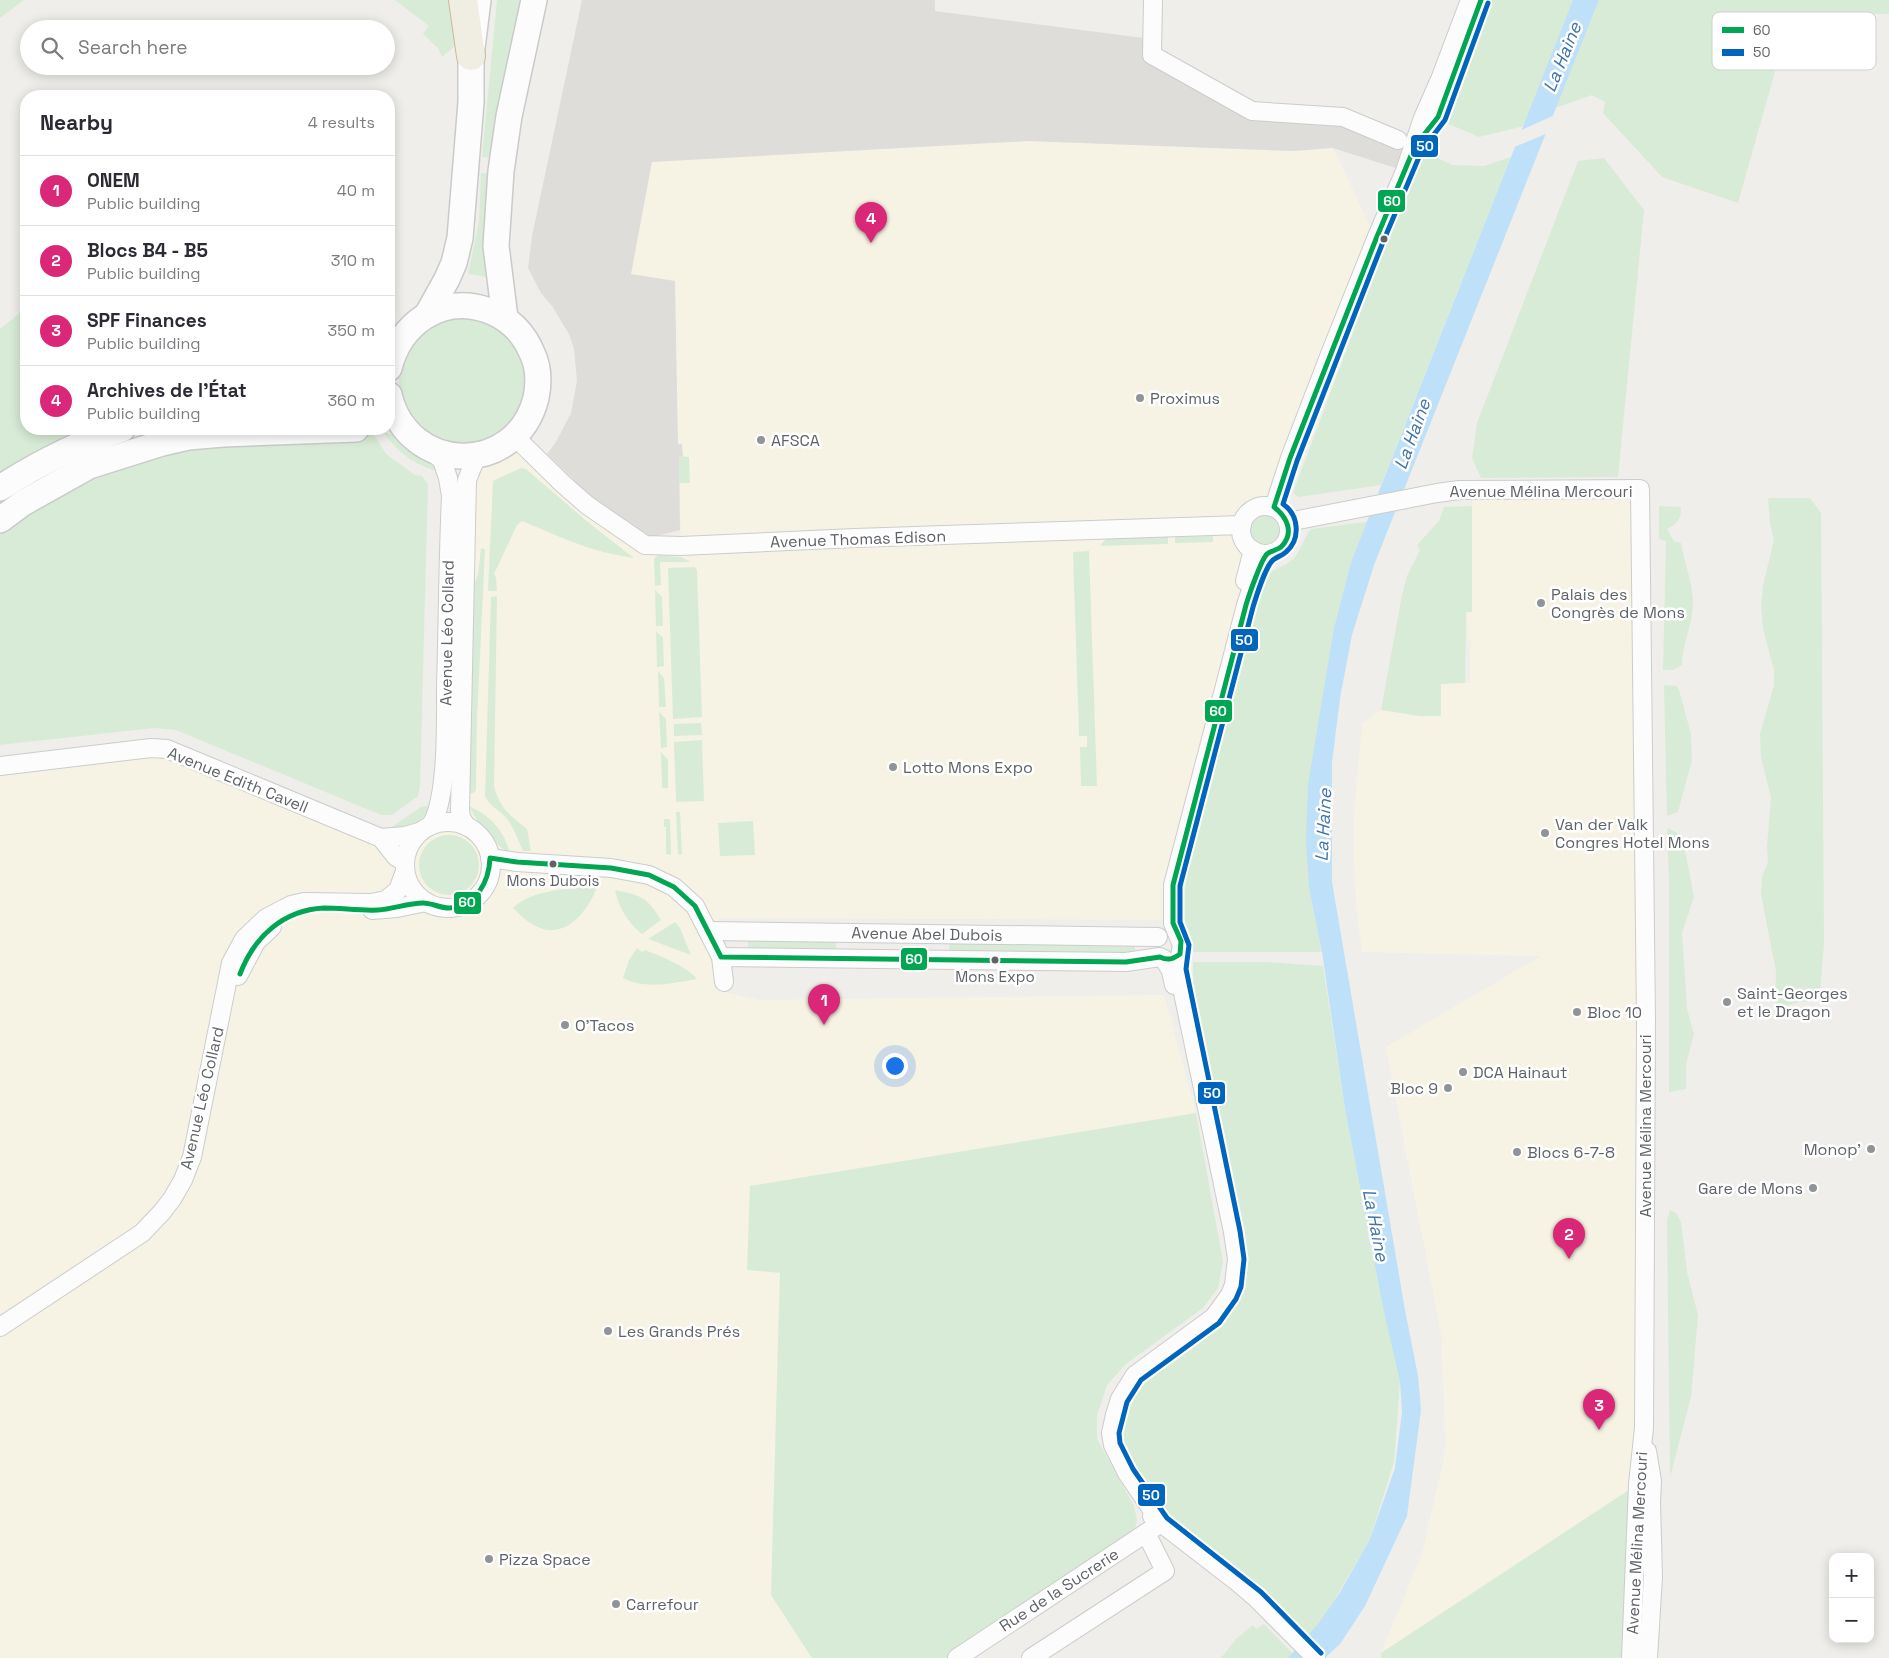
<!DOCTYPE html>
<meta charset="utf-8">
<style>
:root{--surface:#fff;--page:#f7f7f7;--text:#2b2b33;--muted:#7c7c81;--line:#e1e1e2;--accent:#db2777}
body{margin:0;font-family:"Space Grotesk",sans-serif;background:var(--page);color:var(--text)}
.controls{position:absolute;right:15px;bottom:15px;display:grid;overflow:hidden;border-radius:10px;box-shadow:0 2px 12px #0003}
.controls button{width:45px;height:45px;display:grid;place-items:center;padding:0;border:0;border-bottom:1px solid var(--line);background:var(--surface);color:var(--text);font:25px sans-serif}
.you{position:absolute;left:894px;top:1065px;width:18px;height:18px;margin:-12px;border:4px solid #fff;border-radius:50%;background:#1a73e8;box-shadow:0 0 0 8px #1a73e833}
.badge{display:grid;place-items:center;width:32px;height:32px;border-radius:50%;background:var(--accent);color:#fff;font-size:16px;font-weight:700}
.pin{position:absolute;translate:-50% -41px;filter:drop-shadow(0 1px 2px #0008)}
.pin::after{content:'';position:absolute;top:26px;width:18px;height:15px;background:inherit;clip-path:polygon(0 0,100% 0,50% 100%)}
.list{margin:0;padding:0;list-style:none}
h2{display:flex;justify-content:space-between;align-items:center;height:65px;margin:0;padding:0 20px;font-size:21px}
h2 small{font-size:16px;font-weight:400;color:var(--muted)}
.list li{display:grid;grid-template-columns:32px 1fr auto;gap:15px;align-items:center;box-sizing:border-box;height:70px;padding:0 20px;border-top:1px solid var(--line)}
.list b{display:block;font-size:19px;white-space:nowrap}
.list p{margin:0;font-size:16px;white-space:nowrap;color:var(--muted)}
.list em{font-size:16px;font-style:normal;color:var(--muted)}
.icon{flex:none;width:28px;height:28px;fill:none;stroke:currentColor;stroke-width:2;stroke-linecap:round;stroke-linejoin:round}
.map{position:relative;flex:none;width:1889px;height:1658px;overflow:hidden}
.search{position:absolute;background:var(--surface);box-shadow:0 2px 12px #0003;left:20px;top:20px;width:375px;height:55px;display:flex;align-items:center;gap:12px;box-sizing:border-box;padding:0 18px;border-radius:28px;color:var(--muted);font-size:19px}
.panel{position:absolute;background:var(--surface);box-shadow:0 2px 12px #0003;left:20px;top:90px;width:375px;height:345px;border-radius:20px}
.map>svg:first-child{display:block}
.commercial{fill:#f7f3e4}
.industrial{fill:#dfddda}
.green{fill:#d8ebd6}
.water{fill:#bfe0f9}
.pier{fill:#efeeea}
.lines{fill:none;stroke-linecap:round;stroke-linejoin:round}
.street-casing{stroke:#cbcccc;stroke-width:20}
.secondary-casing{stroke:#cacacb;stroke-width:28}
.highway-casing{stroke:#c8b996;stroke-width:30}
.street{stroke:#fdfcfc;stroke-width:18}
.secondary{stroke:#fdfcfc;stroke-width:25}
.highway{stroke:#f0ede3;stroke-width:28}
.bus-1-casing{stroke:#fff;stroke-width:9}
.bus-2-casing{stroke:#fff;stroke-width:9}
.bus-1{stroke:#00a651;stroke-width:5}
.bus-2{stroke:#0065bd;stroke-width:5}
.bus-dot{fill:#5f6368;stroke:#fff;stroke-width:2}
.poi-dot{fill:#919496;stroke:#fff;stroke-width:2}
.labels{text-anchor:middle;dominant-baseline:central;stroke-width:5;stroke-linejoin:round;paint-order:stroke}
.bus-label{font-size:15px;fill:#5f6368;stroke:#fff}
.poi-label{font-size:16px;fill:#5f6368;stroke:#fff;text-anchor:start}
.street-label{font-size:16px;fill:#5f6368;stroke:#fff}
.water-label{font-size:18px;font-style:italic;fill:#4174aa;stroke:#fff}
.key{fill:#fff;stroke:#cfd0d2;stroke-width:1}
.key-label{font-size:14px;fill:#5f6368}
.line-badge{stroke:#fff;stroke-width:2}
.badge-label{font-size:14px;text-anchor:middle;font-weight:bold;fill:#fff}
</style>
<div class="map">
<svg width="1889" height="1658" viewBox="0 0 1889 1658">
<rect width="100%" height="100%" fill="#efeeea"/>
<g class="commercial">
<polygon points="1028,141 1293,151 1333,148 1376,239 1290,458 1169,920 719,918 715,945 724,982 724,992 759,1000 1164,995 1196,1113 750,1187 780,1272 771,1595 812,1658 0,1658 0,775 150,756 164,757 376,845 431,825 450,822 460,456 514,436 645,545 681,546 679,456 683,457 682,445 678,445 675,344 631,274 652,162"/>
<polygon points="1640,489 1638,1484 1381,1653 1422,1554 1446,1449 1441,1334 1386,1047 1541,956 1362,952 1356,900 1354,863 1354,816 1362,724 1381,710 1420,716 1441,716 1441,683 1470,683 1470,640 1468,639 1467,612 1472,611 1472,506 1477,490"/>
</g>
<polygon class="industrial" points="582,0 935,0 935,11 1151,39 1152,56 1252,111 1343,117 1415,146 1405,171 1333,148 1293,151 1028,141 652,162 631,274 675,281 678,444 682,444 683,457 679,456 680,530 652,537 631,530 592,501 570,476 547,454 556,442 571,413 577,381 574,349 569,334 552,306 541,293 528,268 532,236"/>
<g class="green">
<polygon points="0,0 24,0 0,18"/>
<polygon points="395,0 449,0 456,45 442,57 438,48 423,34 429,26"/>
<polygon points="497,0 523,0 493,158 482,157"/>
<polygon points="1488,0 1575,0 1524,126 1479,137 1442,121"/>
<polygon points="1599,0 1889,0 1889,14 1791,15 1738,203 1662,177 1603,113 1605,102 1592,95 1555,108"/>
<polygon points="1421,150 1452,165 1484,166 1511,157 1381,485 1299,497 1293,493"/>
<polygon points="1604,158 1644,210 1618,477 1481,478 1472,458 1477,423 1578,161"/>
<polygon points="481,173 491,173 488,277 468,274 479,222"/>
<polygon points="21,312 26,319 26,429 109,429 0,483 0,329"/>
<circle cx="463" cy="380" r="64"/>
<polygon points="359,433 373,433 386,454 415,475 422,476 428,484 420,785 418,796 392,815 381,815 176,730 154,728 0,745 0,526 29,504 163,447"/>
<path d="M384 433C400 433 432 459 441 472 417 467 398 453 384 433Z"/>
<polygon points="679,456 689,457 690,483 679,483"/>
<path d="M521 468 526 469 589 523 634 558C590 552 561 537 522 521L517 525 494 574 496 577 497 591H488L493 481Z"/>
<path d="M1768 498H1810L1821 513 1824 943 1820 992 1811 1002C1797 1001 1787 1004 1775 1012L1776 971 1761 895 1762 877 1768 862 1767 847 1771 797 1761 758 1760 734 1774 685V670L1763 629 1761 606 1763 586 1774 539 1770 524Z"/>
<polygon points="1472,506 1472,612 1466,612 1465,683 1441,684 1441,716 1420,716 1381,710 1402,595 1407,576 1420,550 1417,545 1439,521 1444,507"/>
<path d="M1659 506 1681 507C1681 520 1678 523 1667 529L1674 541 1681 543C1684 562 1692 581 1693 600 1694 622 1682 643 1682 665L1673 670H1663L1666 541 1659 539Z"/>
<circle cx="1264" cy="529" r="20"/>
<path d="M1367 522 1351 562 1334 628 1309 888 1322 952H1187L1184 917 1183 869 1217 737 1261 583C1268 569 1282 569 1293 559 1302 550 1303 538 1311 529Z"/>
<polygon points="1213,536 1213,542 1175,543 1175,537"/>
<polygon points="1168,537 1168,544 1100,546 1106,539"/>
<polygon points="481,548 485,549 477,720 476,789 475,792 467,795 472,588 478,575"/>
<polygon points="1089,551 1097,786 1081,786 1080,747 1087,747 1087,736 1079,736 1073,552"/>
<polygon points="658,555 681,557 691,562 660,562 661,585 655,586 654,559"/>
<polygon points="695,567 697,570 702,717 673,719 668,568"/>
<polygon points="655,590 662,597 663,626 656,626"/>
<path d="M497 596 494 786C500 808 509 815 527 829L531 851H523C518 840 514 828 507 819 500 810 489 806 485 796L491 597Z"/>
<polygon points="656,631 663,638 664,666 657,667"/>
<polygon points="658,671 664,678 666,707 659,707"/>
<polygon points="1664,685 1676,686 1679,690 1691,734 1692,760 1678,812 1667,816"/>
<polygon points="659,712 666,719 667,747 661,748"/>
<polygon points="701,723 702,735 674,736 674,724"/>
<polygon points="702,740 704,801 676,802 674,742"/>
<polygon points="661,752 668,760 668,788 662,788"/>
<path d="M433 805C423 821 408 830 389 829L421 807Z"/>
<path d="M469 806C491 816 504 830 510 854 497 847 475 820 469 806Z"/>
<polygon points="676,812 680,812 682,854 678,855"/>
<polygon points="664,819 670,819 671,855 666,854 666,827 664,827"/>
<polygon points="753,821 755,855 720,856 718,823"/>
<polygon points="1667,828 1682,835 1694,897 1682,933 1687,1009 1694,1034 1686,1064 1686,1089 1669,1092 1669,881"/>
<circle cx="449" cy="865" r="30"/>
<path d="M597 887C591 904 574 930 552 930 537 931 523 918 513 908 532 889 572 888 597 887Z"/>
<path d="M615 890C640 895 647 897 661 920L642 934C627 922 619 908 615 890Z"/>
<polygon points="675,922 680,928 691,955 648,939"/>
<polygon points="751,940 833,940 836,942 836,952 748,951 748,942"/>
<polygon points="949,943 1135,945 1135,956 949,953"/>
<path d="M637 948 642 952 645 950C662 957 685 965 697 979 673 983 646 990 623 978L629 960Z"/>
<polygon points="1193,962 1268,962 1323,966 1345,1109 1382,1298 1400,1382 1394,1462 1370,1539 1325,1616 1309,1635 1239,1571 1167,1517 1128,1463 1118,1437 1125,1403 1143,1379 1237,1296 1194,1016"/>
<polygon points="1196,1113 1223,1262 1218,1288 1203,1308 1126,1364 1107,1385 1097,1416 1097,1439 1134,1506 1137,1520 1134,1533 946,1658 812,1658 771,1595 780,1273 747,1270 750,1186"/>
<polygon points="1670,1210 1676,1213 1681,1222 1687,1272 1698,1315 1691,1397 1670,1477 1667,1221"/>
<polygon points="1638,1484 1631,1658 1381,1658 1381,1653"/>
<polygon points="1264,1624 1297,1658 1221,1658 1237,1638 1253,1625 1256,1629"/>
</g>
<polygon class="water" points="1573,0 1599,0 1374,565 1352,635 1340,698 1332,762 1332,882 1405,1310 1418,1376 1421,1410 1407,1516 1365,1606 1340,1644 1325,1658 1288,1658 1318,1624 1339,1594 1370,1539 1395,1468 1402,1412 1400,1382 1384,1312 1345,1109 1322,952 1309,888 1306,840 1308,785 1334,628 1351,562"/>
<polygon class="pier" points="1555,115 1548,133 1512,148 1519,131"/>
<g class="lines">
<defs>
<g id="street">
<polyline points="1153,0 1152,55 1252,111 1343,117 1398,140"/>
<polyline points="1420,139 1438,117 1453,77"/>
<polyline points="514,436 563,484 587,505 645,545 681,546 855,538 1242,525"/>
<path d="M428 449 442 460 448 478 451 496C448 559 448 623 446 686 446 719 448 799 431 825"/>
<circle cx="1265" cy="530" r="24"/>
<polyline points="1274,507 1290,458 1330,354 1376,239 1405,171 1423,118 1441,77 1470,0"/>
<polyline points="1288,522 1437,493 1459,490 1640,489 1646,1021 1644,1428 1638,1484 1631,1658"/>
<polyline points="1245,581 1253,550"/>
<polyline points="0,766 151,748 167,749 381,838 405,836 419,832"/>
<circle cx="448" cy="865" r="43"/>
<polyline points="466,826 461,817 460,810 467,480 477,455"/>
<polyline points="381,838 396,857 405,862"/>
<polyline points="490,858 517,862 611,868 649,875 674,887 695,906 721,957 724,982"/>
<polyline points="372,910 397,908 426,902"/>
<polyline points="708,931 1158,937"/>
<polyline points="721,957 1126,962 1160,957"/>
<polyline points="1164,959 1171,971 1174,985"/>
<polyline points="238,976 256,942 272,927"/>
<polyline points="0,1327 142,1233 162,1212 172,1199 183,1180 192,1157 231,963 244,939 266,918 291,905 304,902 371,903 386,900 398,890 405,871"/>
<polyline points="1647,1451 1652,1481 1651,1502 1653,1577 1648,1658"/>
<polyline points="1152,1516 1235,1580 1256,1598 1316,1658"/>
<polyline points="1161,1523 1127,1473 1113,1445 1111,1433 1115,1415 1120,1399 1135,1375 1214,1317 1230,1295 1234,1285 1237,1259 1233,1232 1178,969 1182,945 1173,923 1173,885 1246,605 1254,581 1267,554"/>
<polyline points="957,1658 1161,1523"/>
<polyline points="1031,1658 1165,1571 1146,1533"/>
</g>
<g id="secondary">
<polyline points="427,315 447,279 454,263 460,238 471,102 471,56 478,0"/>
<polyline points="505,318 496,246 501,171 509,116 534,0"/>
<path d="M389 368C400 324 441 294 487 310 508 317 524 333 532 353 539 367 539 383 536 398 516 477 408 475 389 395"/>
<path d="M0 488C39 463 78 443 122 429"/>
<polyline points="0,520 23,503 89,466 162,443 188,437 223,434 356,429"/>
</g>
<polyline id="highway" points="463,0 471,56"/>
</defs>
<use href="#street" class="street-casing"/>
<use href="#secondary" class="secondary-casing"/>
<use href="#highway" class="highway-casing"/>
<use href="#street" class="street"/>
<use href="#secondary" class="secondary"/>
<use href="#highway" class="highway"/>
<defs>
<path id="bus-1" d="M240 974C254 937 283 910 324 908 342 908 360 911 378 910 393 909 408 903 423 903 432 903 440 908 449 908 476 907 489 882 490 858L517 862 611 868 649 875 674 887 695 906 721 957 1126 962 1160 957C1168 961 1173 959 1180 954L1181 941 1173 923V885L1246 605C1249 595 1261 560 1267 554 1271 551 1277 550 1281 547 1295 533 1287 517 1274 507L1290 458 1376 239 1415 146 1438 117 1481 0"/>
<path id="bus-2" d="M1321 1653 1261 1592 1167 1518 1133 1469 1120 1443 1119 1433 1127 1402 1141 1380 1219 1323 1236 1299 1241 1287 1244 1259 1240 1231 1186 969 1189 945 1180 922V886L1253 607C1256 597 1266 566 1273 560 1276 557 1282 556 1286 552 1301 539 1299 515 1283 504L1297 461 1383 242 1422 150 1445 120 1488 3"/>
</defs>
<use href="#bus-1" class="bus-1-casing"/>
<use href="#bus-2" class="bus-2-casing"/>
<use href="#bus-1" class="bus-1"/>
<use href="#bus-2" class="bus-2"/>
</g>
<g class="bus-dot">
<circle cx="1384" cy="239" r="4.5"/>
<circle cx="553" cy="864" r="4.5"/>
<circle cx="995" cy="960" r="4.5"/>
</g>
<g class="poi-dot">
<circle cx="1140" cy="398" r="5"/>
<circle cx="761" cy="440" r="5"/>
<circle cx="1541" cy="603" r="5"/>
<circle cx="893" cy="767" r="5"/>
<circle cx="1545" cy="833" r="5"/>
<circle cx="1727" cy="1002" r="5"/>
<circle cx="1577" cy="1012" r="5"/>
<circle cx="565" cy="1025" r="5"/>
<circle cx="1463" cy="1072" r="5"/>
<circle cx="1448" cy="1088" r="5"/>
<circle cx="1871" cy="1149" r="5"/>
<circle cx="1517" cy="1152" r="5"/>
<circle cx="1813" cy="1188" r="5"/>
<circle cx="608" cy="1331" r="5"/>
<circle cx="489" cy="1559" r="5"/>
<circle cx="616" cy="1604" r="5"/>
</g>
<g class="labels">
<g class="bus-label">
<text x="553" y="880">Mons Dubois</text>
<text x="995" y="976">Mons Expo</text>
</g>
<g class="poi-label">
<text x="1150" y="398">Proximus</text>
<text x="771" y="440">AFSCA</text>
<text x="1551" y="594">Palais des<tspan x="1551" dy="18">Congrès de Mons</tspan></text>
<text x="903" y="767">Lotto Mons Expo</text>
<text x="1555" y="824">Van der Valk<tspan x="1555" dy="18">Congres Hotel Mons</tspan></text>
<text x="1737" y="993">Saint-Georges<tspan x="1737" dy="18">et le Dragon</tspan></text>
<text x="1587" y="1012">Bloc 10</text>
<text x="575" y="1025">O'Tacos</text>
<text x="1473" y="1072">DCA Hainaut</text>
<text x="1438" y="1088" text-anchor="end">Bloc 9</text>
<text x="1861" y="1149" text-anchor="end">Monop'</text>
<text x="1527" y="1152">Blocs 6-7-8</text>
<text x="1803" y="1188" text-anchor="end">Gare de Mons</text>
<text x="618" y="1331">Les Grands Prés</text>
<text x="499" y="1559">Pizza Space</text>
<text x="626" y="1604">Carrefour</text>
</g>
<g class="street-label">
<text x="1541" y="491">Avenue Mélina Mercouri</text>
<text transform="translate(858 539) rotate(-2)">Avenue Thomas Edison</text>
<text transform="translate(447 633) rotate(-89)">Avenue Léo Collard</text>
<text transform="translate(238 780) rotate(22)">Avenue Edith Cavell</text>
<text transform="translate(927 934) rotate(1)">Avenue Abel Dubois</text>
<text transform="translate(202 1098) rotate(-77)">Avenue Léo Collard</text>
<text transform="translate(1645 1126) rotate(-90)">Avenue Mélina Mercouri</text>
<text transform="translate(1637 1543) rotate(-87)">Avenue Mélina Mercouri</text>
<text transform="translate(1059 1590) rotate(-33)">Rue de la Sucrerie</text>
</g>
<g class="water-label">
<text transform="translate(1562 57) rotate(-68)">La Haine</text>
<text transform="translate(1412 434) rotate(-70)">La Haine</text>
<text transform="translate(1323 825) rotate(-87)">La Haine</text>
<text transform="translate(1376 1225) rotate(79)">La Haine</text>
</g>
</g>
<rect x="1712" y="12" width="164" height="58" rx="8" class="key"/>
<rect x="1722" y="27" width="22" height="6" fill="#00a651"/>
<rect x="1722" y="49" width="22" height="7" fill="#0065bd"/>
<g class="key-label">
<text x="1753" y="35">60</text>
<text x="1753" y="57">50</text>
</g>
<g class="line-badge">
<rect x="1410" y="134" width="29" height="24" rx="5" fill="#0065bd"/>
<rect x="1377" y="189" width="29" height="24" rx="5" fill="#00a651"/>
<rect x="1230" y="628" width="29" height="24" rx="5" fill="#0065bd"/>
<rect x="1204" y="699" width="29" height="24" rx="5" fill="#00a651"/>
<rect x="453" y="891" width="29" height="24" rx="5" fill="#00a651"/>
<rect x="900" y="947" width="28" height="24" rx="5" fill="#00a651"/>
<rect x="1197" y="1081" width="29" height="24" rx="5" fill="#0065bd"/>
<rect x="1137" y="1483" width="29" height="24" rx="5" fill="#0065bd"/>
</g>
<g class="badge-label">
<text x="1425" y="151">50</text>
<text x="1392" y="206">60</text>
<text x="1244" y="645">50</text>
<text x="1218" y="716">60</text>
<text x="467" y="907">60</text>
<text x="914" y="964">60</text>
<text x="1212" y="1098">50</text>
<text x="1151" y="1500">50</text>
</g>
</svg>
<div class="controls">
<button>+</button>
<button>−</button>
</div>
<div class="you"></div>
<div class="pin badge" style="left:824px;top:1025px">1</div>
<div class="pin badge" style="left:1569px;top:1259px">2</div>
<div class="pin badge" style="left:1599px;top:1430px">3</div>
<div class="pin badge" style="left:871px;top:243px">4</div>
<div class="search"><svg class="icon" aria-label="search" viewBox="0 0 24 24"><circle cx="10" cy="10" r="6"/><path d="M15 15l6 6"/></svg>Search here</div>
<section class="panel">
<h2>Nearby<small>4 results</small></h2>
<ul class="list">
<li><span class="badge">1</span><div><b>ONEM</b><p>Public building</p></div><em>40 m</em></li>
<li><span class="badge">2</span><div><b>Blocs B4 - B5</b><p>Public building</p></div><em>310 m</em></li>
<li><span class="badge">3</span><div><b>SPF Finances</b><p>Public building</p></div><em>350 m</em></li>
<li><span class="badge">4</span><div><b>Archives de l'État</b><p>Public building</p></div><em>360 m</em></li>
</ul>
</section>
</div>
